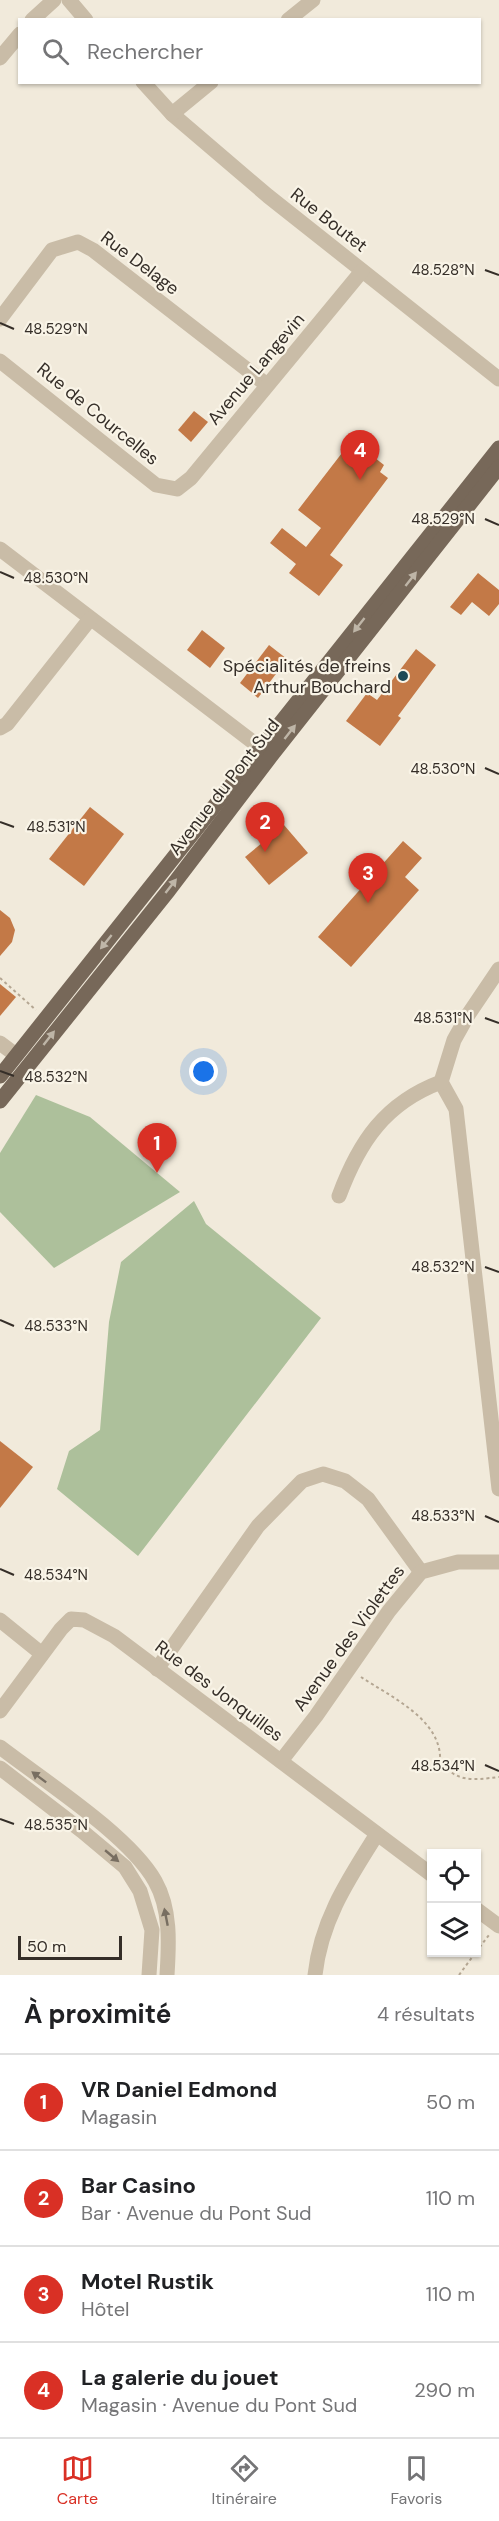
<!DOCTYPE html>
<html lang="fr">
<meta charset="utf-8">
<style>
:root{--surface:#fff;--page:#f6f6f6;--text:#202124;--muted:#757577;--line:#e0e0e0;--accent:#d93025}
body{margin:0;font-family:"DM Sans",sans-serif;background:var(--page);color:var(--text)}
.controls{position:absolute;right:18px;bottom:18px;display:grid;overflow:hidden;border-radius:0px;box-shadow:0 2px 4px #0004}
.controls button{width:54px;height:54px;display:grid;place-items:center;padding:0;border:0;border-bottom:2px solid var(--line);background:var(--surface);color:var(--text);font:30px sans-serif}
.scale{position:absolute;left:18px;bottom:15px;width:104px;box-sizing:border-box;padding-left:6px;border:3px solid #352e28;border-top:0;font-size:16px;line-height:21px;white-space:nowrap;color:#352e28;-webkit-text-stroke:4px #f9f4e7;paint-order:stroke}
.you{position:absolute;left:204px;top:1072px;width:21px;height:21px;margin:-15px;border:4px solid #fff;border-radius:50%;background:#1a73e8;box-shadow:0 0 0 9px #1a73e833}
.badge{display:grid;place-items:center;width:39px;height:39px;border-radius:50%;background:var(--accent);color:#fff;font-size:20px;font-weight:700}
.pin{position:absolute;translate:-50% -50px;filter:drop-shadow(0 2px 3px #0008)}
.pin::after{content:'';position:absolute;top:32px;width:21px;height:18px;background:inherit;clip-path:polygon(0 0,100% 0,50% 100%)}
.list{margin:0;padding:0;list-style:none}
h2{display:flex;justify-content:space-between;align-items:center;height:78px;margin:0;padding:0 24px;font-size:26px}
h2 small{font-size:20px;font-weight:400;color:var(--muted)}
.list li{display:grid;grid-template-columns:39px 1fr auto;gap:18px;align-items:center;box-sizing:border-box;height:96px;padding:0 24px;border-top:2px solid var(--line)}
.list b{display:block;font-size:22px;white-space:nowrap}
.list p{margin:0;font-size:20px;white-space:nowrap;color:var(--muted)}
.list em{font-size:20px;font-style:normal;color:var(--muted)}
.icon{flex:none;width:33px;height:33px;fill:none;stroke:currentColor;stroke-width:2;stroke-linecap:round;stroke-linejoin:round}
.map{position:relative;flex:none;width:499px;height:1975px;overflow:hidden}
.search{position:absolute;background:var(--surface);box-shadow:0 2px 4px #0004;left:18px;right:18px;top:18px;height:66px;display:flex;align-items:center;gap:15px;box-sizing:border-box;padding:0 21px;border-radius:0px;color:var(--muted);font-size:22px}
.sheet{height:462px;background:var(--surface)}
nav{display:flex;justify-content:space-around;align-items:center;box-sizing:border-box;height:84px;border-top:2px solid var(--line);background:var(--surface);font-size:16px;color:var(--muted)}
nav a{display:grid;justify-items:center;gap:3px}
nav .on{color:var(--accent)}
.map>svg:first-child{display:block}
.green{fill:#adc09b}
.building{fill:#c37947}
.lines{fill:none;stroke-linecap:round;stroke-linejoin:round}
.path{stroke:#b4a692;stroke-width:2;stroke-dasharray:3 3;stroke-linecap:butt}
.minor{stroke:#c9bca7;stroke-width:15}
.major{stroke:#776859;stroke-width:15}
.oneway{fill:#beb5a7}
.oneway2{fill:#786e61}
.ticks{fill:none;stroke:#352e28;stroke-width:2}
.poi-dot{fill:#1e4956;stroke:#f9f4e7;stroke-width:2}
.labels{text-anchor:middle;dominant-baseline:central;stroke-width:4.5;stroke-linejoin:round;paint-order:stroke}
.street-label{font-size:18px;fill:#352e28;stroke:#f9f4e7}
.poi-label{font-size:18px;fill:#352e28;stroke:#f9f4e7;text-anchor:end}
.ticks-label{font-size:15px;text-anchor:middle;fill:#352e28;stroke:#f9f4e7;stroke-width:4.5;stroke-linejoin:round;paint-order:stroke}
</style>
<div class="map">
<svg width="499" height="1975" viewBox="0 0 499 1975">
<rect width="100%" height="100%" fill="#f1eadb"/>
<g class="green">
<polygon points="36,1095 90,1117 180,1192 54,1268 0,1212 0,1153"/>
<polygon points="194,1201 206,1224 321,1318 138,1556 57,1489 69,1451 100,1430 109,1322 121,1262"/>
</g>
<g class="building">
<polygon points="194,411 208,422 191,442 178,430"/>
<polygon points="352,440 384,465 380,472 388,478 330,555 343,565 319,596 289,573 296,564 270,543 282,528 306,547 321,528 298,510"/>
<polygon points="478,573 499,590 499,604 489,616 472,602 461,615 450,607"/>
<polygon points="202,630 225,648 210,668 187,650"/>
<polygon points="269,645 287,659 258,698 240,683"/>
<polygon points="416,649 436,665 398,716 401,718 380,746 346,721 367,693 377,700"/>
<polygon points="90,807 124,834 84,886 49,859"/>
<polygon points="284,825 308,853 269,885 245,857"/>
<polygon points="403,841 422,858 405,877 419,890 351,967 318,937"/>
<polygon points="0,910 10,918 15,930 12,942 0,956"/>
<polygon points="0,984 16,997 0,1016"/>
<polygon points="0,1441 33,1467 0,1508"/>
</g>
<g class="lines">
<g class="path">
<polyline points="0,978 36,1010"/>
<path d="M361 1677C391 1697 443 1720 440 1762 458 1783 473 1780 499 1777"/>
<polyline points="476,1952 489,1935"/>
<polyline points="459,1975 476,1952"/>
</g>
<g class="minor">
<polyline points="69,0 86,20"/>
<polyline points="32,20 54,0"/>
<polyline points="288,20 313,0"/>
<polyline points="0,58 20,34"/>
<polyline points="143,82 172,114 268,196 499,379"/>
<polyline points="172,114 211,82"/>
<polyline points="0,319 52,250 78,242 93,250 267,385"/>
<polyline points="0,361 156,485 177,489 191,478 362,271"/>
<polyline points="0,549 270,755"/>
<polyline points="0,728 7,724 90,619"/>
<polyline points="0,1043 16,1055"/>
<polyline points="441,1082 456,1109 499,1489"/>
<path d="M339 1196C359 1142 385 1103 441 1082L454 1040 468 1015 499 969"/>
<polyline points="0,1620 42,1654"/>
<polyline points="157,1669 258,1526 302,1481 323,1474 345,1481 368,1499 421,1572"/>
<polyline points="0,1711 61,1629 71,1619 84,1620 114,1636 432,1875"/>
<path d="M0 1747C44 1781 129 1835 155 1881 171 1909 169 1944 167 1975"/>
<polyline points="281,1761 316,1716 389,1611 421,1572 458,1562 499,1562"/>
<polyline points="0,1768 82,1831 125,1867 140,1891 152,1930 149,1975"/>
<polyline points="476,1909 499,1926"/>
<path d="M315 1975C321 1920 348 1880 377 1834"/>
</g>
<g class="major">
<polyline points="0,1076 499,448"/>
<polyline points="0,1101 169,890 271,756 499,467"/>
</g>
</g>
<defs><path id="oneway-solid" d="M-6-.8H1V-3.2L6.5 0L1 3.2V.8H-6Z" transform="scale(1.5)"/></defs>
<g class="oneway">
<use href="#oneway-solid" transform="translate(411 579) rotate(-52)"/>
<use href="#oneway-solid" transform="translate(359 625) rotate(128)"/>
<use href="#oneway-solid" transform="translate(290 732) rotate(-52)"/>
<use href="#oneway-solid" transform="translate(171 886) rotate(-52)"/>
<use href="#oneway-solid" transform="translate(106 942) rotate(129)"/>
<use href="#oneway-solid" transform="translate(49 1038) rotate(-52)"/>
</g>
<g class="oneway2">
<use href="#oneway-solid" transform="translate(39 1777) rotate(-143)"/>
<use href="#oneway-solid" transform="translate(112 1856) rotate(40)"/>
<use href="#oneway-solid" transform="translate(166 1917) rotate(-101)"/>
</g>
<path class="ticks" d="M485 270 499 275M0 323 14 329M485 519 499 525M0 572 14 578M485 768 499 774M0 822 14 827M485 1018 499 1023M0 1071 14 1076M485 1267 499 1272M0 1320 14 1326M485 1516 499 1522M0 1569 14 1575M485 1765 499 1771M0 1819 14 1824"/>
<circle class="poi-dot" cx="403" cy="676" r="6"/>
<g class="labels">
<g class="street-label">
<text transform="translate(329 220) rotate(38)">Rue Boutet</text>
<text transform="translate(140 263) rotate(37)">Rue Delage</text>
<text transform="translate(256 369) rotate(-50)">Avenue Langevin</text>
<text transform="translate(98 414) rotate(39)">Rue de Courcelles</text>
<text transform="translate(224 787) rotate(-52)">Avenue du Pont Sud</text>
<text transform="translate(349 1638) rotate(-54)">Avenue des Violettes</text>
<text transform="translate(219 1691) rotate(37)">Rue des Jonquilles</text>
</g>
<g class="poi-label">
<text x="391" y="666">Spécialités de freins<tspan x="391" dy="21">Arthur Bouchard</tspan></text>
</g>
</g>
<g class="ticks-label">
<text x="443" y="275">48.528°N</text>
<text x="56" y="334">48.529°N</text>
<text x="443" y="524">48.529°N</text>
<text x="56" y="583">48.530°N</text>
<text x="443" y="774">48.530°N</text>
<text x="56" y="832">48.531°N</text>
<text x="443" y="1023">48.531°N</text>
<text x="56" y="1082">48.532°N</text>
<text x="443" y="1272">48.532°N</text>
<text x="56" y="1331">48.533°N</text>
<text x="443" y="1521">48.533°N</text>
<text x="56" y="1580">48.534°N</text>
<text x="443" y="1771">48.534°N</text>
<text x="56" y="1830">48.535°N</text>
</g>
</svg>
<div class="controls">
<button><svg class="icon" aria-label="locate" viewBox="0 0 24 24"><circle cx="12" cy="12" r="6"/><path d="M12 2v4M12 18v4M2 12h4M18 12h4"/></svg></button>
<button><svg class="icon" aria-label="layers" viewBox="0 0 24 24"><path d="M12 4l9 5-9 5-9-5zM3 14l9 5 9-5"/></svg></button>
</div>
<div class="scale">50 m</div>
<div class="you"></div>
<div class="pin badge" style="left:157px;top:1173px">1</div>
<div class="pin badge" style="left:265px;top:852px">2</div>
<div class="pin badge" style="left:368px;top:903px">3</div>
<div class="pin badge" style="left:360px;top:480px">4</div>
<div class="search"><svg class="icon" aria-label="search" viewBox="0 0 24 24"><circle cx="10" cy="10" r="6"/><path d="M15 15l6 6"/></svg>Rechercher</div>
</div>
<section class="sheet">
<h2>À proximité<small>4 résultats</small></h2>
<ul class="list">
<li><span class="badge">1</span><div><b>VR Daniel Edmond</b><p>Magasin</p></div><em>50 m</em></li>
<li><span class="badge">2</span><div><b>Bar Casino</b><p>Bar · Avenue du Pont Sud</p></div><em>110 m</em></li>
<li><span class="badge">3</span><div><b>Motel Rustik</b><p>Hôtel</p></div><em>110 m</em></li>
<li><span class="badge">4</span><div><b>La galerie du jouet</b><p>Magasin · Avenue du Pont Sud</p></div><em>290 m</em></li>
</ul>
</section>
<nav>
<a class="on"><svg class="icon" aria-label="map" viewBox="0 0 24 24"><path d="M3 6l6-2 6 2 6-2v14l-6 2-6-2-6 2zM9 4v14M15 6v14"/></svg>Carte</a>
<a><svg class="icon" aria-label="directions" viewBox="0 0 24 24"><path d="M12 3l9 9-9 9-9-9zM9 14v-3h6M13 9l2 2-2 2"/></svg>Itinéraire</a>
<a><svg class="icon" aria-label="saved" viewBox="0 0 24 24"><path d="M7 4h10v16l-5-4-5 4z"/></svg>Favoris</a>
</nav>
